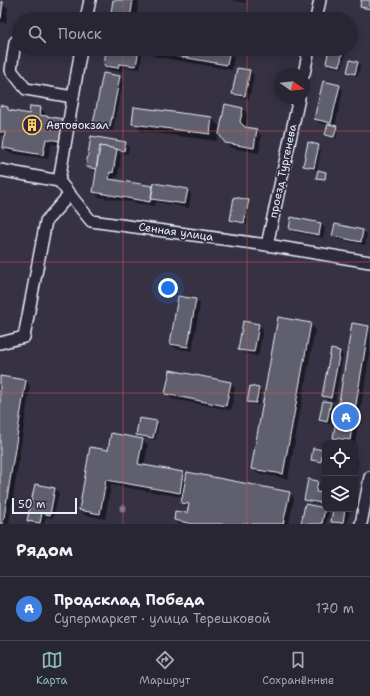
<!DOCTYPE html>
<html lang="ru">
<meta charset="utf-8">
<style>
:root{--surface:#282633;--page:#302e3b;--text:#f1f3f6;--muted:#a5a5ac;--line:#44434e;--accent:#8bbbb9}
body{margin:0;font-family:"Shantell Sans",sans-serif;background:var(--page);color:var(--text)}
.controls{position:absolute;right:12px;bottom:12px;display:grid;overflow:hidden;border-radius:8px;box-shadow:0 2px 10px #0003}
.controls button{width:36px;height:36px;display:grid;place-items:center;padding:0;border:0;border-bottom:1px solid var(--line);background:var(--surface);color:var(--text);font:20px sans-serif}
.compass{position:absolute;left:274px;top:68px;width:36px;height:36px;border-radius:50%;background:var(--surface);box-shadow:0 2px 10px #0003;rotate:104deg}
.scale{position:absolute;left:12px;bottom:10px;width:65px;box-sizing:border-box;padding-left:4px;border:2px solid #e8f1f8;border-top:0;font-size:11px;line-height:14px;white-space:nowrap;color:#e8f1f8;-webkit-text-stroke:3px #2f2a3d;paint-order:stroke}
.you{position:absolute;left:168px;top:288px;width:14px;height:14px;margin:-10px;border:3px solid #fff;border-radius:50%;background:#1a73e8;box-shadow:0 0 0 6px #1a73e833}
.badge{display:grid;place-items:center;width:26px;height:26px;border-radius:50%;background:var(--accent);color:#fff;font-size:13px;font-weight:700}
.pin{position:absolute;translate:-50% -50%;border:2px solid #fff;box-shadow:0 1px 4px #0006}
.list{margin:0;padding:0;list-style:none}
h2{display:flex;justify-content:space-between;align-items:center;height:52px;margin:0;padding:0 16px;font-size:17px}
h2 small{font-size:13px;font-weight:400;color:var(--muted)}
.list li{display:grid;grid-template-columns:26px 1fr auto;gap:12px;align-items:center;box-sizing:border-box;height:64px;padding:0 16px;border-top:1px solid var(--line)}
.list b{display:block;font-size:15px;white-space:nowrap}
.list p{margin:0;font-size:13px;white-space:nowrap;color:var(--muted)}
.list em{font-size:13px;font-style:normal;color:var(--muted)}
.icon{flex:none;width:22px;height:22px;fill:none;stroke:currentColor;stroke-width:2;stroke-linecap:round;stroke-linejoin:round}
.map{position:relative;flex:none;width:370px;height:524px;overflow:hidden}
.search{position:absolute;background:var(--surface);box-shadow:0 2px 10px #0003;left:12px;right:12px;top:12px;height:44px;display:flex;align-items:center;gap:10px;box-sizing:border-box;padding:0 14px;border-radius:22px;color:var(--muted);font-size:15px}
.sheet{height:116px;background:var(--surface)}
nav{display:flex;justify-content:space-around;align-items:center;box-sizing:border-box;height:56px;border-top:1px solid var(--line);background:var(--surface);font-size:11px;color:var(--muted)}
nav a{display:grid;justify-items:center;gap:2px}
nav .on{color:var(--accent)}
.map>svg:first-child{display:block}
.shadow{fill:#0007}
.building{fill:#605e6e;stroke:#e8f1f8}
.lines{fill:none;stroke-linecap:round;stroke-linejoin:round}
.minor-casing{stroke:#e8f1f8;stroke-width:14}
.minor{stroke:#2f2a3d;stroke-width:11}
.tree{fill:#7a7b89}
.grid{fill:none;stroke:#da5052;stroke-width:1;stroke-opacity:0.55}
.labels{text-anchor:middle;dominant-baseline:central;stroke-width:3.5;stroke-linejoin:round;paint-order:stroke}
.poi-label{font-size:11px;fill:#e8f1f8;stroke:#2f2a3d;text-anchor:start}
.street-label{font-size:11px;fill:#e8f1f8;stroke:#2f2a3d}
</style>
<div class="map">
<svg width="370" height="524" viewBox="0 0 370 524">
<rect width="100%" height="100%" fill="#363244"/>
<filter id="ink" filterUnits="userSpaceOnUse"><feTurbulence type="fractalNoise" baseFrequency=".025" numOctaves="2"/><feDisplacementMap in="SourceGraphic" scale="8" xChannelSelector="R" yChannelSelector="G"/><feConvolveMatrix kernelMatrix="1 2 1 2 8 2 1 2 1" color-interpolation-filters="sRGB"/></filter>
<g filter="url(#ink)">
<g class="shadow">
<polygon points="114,0 139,0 136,19 111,19"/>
<polygon points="230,0 246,0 246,3"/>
<polygon points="362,0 370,0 370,11 361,7"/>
<polygon points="0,3 8,8 6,23 0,22 0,24"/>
<polygon points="107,49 138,51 142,55 140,69 123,67 122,72 109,70 105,66"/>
<polygon points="149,49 220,49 229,51 234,56 232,70 154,56 149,51"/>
<polygon points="330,49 344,49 346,51 342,68 329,66 327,63"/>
<polygon points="358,63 360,65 358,76 351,74 349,72"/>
<polygon points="250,71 254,75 249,99 237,97 233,94"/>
<polygon points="120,77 123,81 113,131 98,128 94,124"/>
<polygon points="339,86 343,90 335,126 338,129 336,139 326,135 329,125 319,123 315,119"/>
<polygon points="0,106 8,108 12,112 30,115 40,108 46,114 45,117 66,146 51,144 48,159 9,153 4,148 6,136 0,135"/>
<polygon points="243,109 248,114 245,128 256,130 261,136 259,153 231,148 225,143"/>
<polygon points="211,118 219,126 217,141 141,131 133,124"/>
<polygon points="92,137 125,143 129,147 128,154 118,152 121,155 118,177 115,177 114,181 154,189 187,190 191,194 189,208 156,202 155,206 99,197 94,192 97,171 91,170 87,166"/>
<polygon points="308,144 319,146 321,148 317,170 306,168 304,165"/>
<polygon points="248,201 250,203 247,225 234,222 231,220"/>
<polygon points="292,218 321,224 325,228 323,238 294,232 290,228"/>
<polygon points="363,231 367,234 365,245 337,239 333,235"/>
<polygon points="179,297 196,300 200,304 192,351 175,348 171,344"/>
<polygon points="244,322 259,325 263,329 258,356 243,353 239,349"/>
<polygon points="310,324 315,329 288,479 257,473 252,468"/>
<polygon points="368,327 370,329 370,352 355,444 339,442 334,437"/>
<polygon points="340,352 343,355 335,401 327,400 323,396"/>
<polygon points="0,377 25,381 30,386 9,524 0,524"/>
<polygon points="230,383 235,388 231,410 172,399 166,394"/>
<polygon points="259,389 261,391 259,405 251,404 249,402"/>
<polygon points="330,403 333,405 330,424 323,423 320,420"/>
<polygon points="156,422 159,424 155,440 139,437 137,434"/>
<polygon points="142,440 148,445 144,466 183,473 187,477 289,493 294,498 289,524 179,524 175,520 188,514 189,508 182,503 183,497 111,485 105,519 85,515 80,510 108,451"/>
<polygon points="314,449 325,453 324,464 314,462 312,460"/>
<polygon points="355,458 358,461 355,477"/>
<polygon points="317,482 320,485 318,493 325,496 323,505 308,502 305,500"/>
<polygon points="55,489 59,493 53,518 46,517 44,524 32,524 28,520"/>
<polygon points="325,509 329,512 326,524 302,524"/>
<polygon points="334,509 350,509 347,524 335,524 332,521"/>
</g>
<g class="building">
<polygon points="113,0 133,0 130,19 110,19"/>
<polygon points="361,0 370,0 370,9 360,7"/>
<polygon points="0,2 3,2 1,18 0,18"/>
<polygon points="106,49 139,50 136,66 119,64 118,68 104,66"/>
<polygon points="148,49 226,49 230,50 227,65 148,51"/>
<polygon points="329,49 343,49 340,66 326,63"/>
<polygon points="350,60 358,62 355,74 347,72"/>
<polygon points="237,68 250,70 245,96 232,94"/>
<polygon points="103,73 120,76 110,127 93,124"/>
<polygon points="323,81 340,85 331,123 314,119"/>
<polygon points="225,104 243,108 240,122 245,127 257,129 254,148 225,143 219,134"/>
<polygon points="0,105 8,107 8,110 29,114 30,106 41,107 40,115 64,119 61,141 46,139 43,155 3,148 5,132 0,132"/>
<polygon points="134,107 212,117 210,134 132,124"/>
<polygon points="328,124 337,126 334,137 325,135"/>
<polygon points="91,136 126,142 124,151 100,146 96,169 86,167"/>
<polygon points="308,142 319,145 314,168 303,166"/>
<polygon points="100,146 117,149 113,173 110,172 109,179 153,186 150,202 93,192"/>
<polygon points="318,170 326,172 325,179 316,178"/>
<polygon points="154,183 188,189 185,204 151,199"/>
<polygon points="234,197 249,200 244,223 230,220"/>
<polygon points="291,217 321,223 319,235 289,229"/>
<polygon points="335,224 363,230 361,242 332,236"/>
<polygon points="178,296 196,299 188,347 170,344"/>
<polygon points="278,317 311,323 283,474 251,469"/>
<polygon points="243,321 259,324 254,352 238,350"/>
<polygon points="352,323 369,326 350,440 333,438"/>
<polygon points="331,349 340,351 331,398 322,396"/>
<polygon points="170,370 231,382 226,406 165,394"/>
<polygon points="0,376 26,380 3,524 0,524"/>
<polygon points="250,386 259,388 256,403 247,402"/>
<polygon points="323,401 331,402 327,422 319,420"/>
<polygon points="139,418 157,421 153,438 136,435"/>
<polygon points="111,433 143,439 138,464 183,472 180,493 106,480 100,514 79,510 90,447 108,450"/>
<polygon points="313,448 323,450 321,462 311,460"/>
<polygon points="187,472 290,492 283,524 193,524 174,520 175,511 187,513 189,504 181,503"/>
<polygon points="308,479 318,481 316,492 323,493 321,503 304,500"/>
<polygon points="35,484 55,488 50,515 42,513 40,523 27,521"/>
<polygon points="305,504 325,508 322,524 301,524"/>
<polygon points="333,509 345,509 343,523 331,522"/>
</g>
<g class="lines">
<defs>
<g id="minor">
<polyline points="86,19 90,0"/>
<polyline points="316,19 320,0"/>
<polyline points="19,40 15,42 11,70 26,89 73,97"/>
<polyline points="304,74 309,49"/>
<polyline points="0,170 59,181 91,221 267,245 370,262"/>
<polyline points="59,181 81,49"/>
<polyline points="267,245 299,98"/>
<polyline points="0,343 24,337 46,221 70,194"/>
<polyline points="361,524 370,477"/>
</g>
</defs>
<use href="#minor" class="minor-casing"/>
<use href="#minor" class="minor"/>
</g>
<circle class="tree" cx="123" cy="508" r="3.5"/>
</g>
<path class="grid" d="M123 0V19M247 0V19M123 49V524M247 49V524M0 131H370M0 262H370M0 393H370"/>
<defs>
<symbol id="building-ring" viewBox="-11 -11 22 22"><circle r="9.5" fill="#2f2a3d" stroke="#ffd166" stroke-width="1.5"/><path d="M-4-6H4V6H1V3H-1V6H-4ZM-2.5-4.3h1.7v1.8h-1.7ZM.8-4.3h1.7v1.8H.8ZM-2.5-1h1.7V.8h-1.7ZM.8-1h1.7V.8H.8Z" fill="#ffd166"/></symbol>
</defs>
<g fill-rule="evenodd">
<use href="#building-ring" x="21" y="114" width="22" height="22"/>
</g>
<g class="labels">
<g class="poi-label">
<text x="46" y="125">Автовокзал</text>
</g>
<g class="street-label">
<text transform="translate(283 171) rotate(-78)">проезд Тургенева</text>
<text transform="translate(176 232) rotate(8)">Сенная улица</text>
</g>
</g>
</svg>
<div class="controls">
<button><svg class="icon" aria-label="locate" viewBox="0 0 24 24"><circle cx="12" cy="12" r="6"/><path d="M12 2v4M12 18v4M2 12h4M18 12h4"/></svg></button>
<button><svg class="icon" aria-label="layers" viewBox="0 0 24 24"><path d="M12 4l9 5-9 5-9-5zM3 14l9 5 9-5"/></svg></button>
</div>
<svg class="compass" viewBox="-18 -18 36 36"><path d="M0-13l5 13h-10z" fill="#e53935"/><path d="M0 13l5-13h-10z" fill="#a5a5ac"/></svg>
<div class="scale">50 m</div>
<div class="you"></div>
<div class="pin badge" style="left:346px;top:417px;background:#3f7fe0">A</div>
<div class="search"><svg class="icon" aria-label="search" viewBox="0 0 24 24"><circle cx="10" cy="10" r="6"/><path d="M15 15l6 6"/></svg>Поиск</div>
</div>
<section class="sheet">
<h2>Рядом<small></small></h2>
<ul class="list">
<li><span class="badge" style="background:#3f7fe0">A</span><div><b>Продсклад Победа</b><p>Супермаркет · улица Терешковой</p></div><em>170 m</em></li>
</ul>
</section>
<nav>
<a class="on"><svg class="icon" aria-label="map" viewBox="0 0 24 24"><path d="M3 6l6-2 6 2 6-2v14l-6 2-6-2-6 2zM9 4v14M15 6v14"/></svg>Карта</a>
<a><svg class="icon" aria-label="directions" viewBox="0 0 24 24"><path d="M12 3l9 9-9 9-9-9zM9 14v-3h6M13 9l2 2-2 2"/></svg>Маршрут</a>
<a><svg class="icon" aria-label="saved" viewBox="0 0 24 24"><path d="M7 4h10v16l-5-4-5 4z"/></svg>Сохранённые</a>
</nav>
